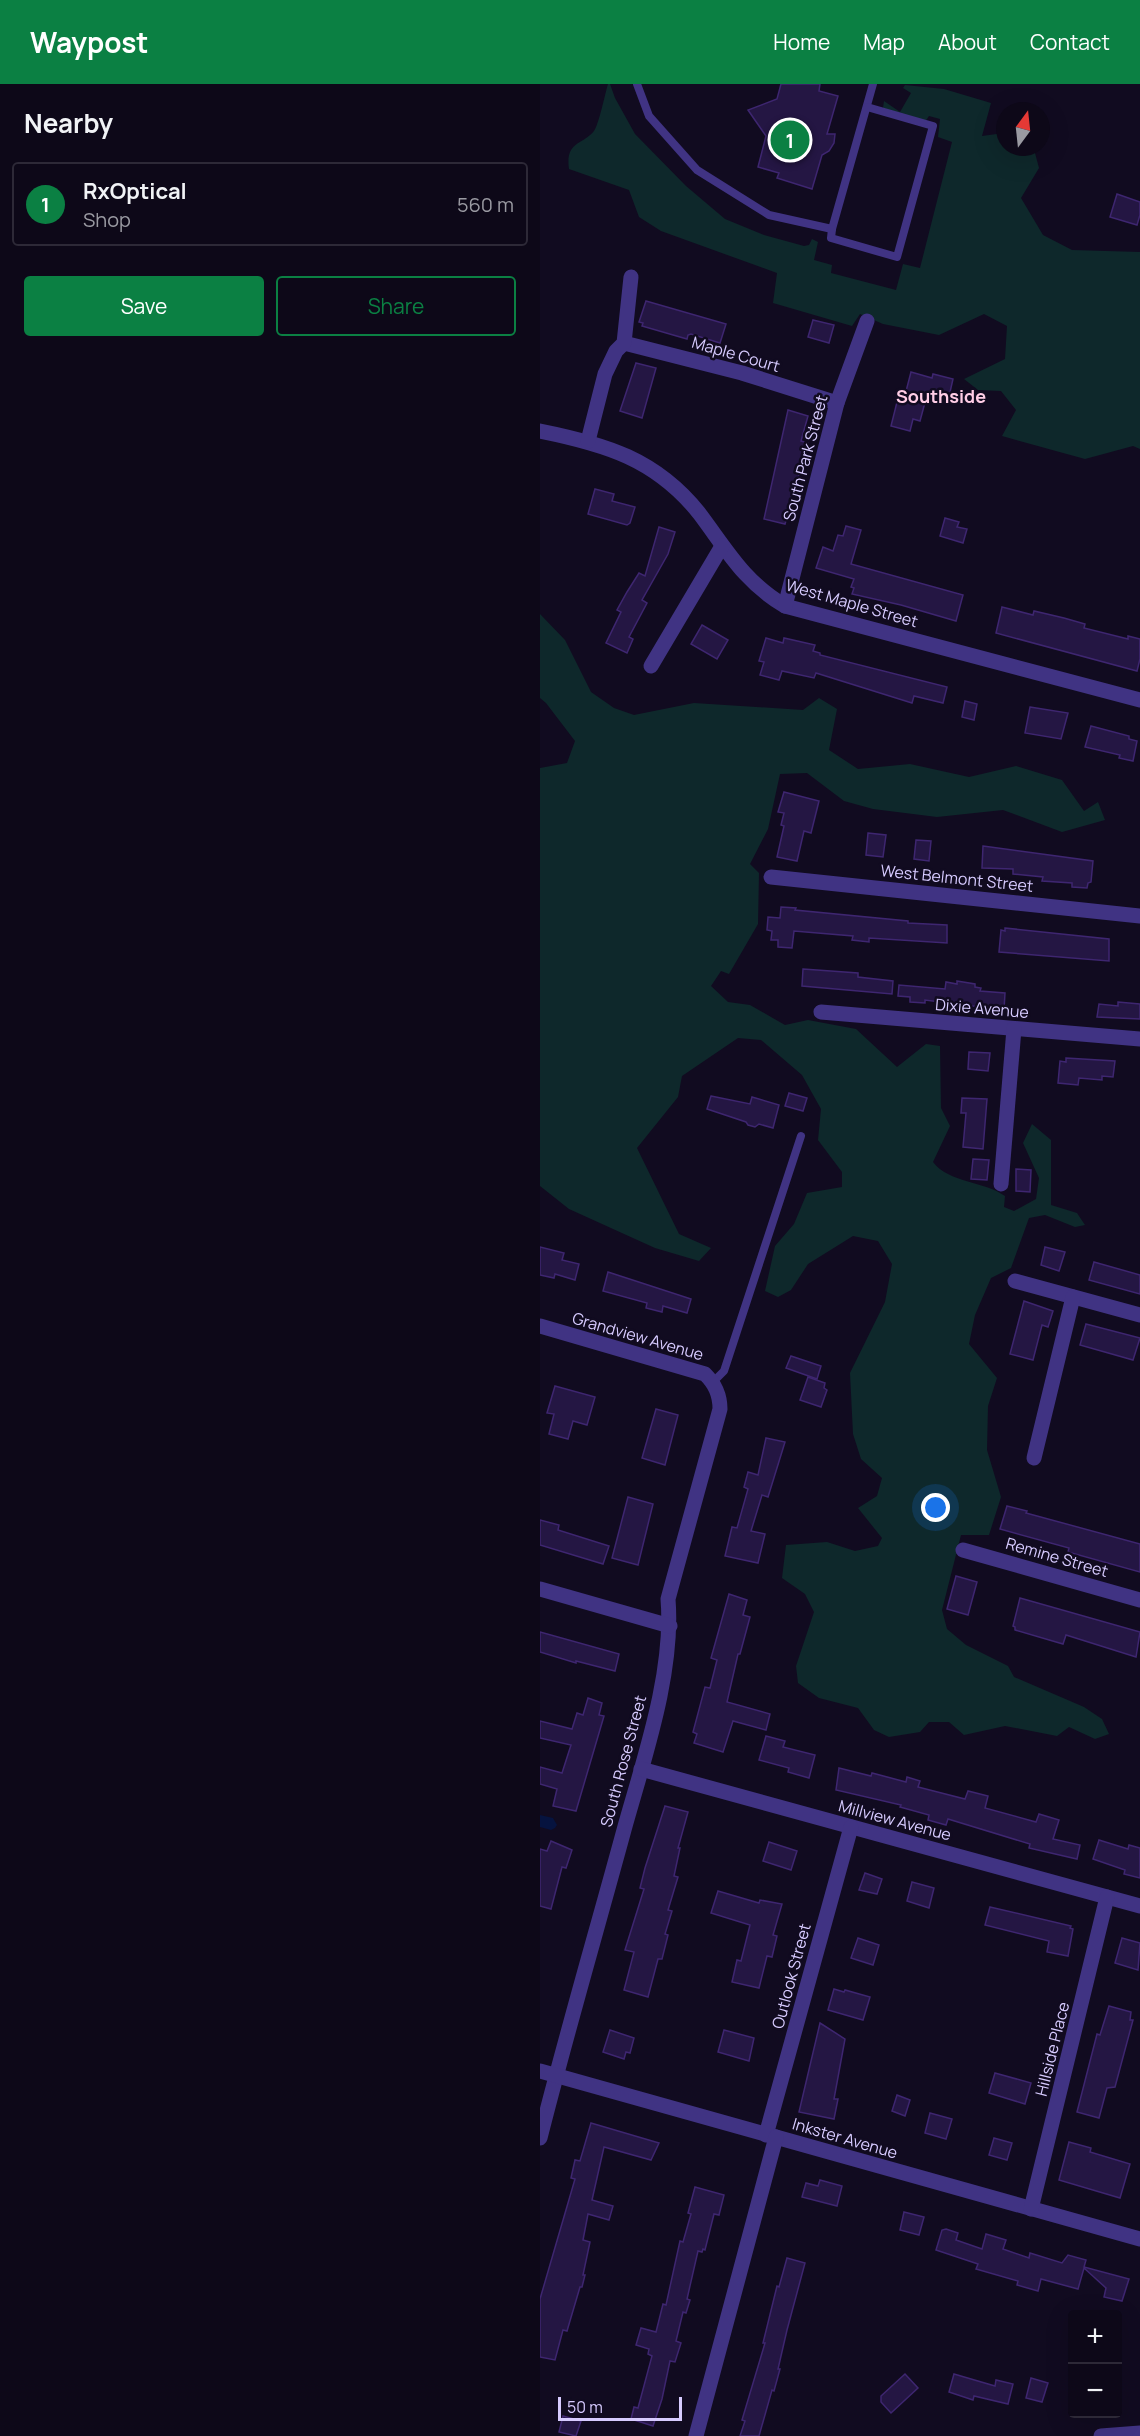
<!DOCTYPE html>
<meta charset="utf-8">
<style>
:root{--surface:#0d0818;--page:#1b1625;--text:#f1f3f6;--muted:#9a9aa2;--line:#2d2937;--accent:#0b8043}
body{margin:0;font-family:Manrope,sans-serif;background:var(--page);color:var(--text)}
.controls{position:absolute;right:18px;bottom:18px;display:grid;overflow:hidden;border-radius:6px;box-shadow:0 6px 24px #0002}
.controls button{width:54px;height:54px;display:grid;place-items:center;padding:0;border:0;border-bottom:2px solid var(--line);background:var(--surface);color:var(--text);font:30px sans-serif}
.compass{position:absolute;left:456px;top:18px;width:54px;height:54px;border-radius:50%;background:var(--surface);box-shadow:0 6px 24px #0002;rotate:15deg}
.scale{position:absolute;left:18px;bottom:15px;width:124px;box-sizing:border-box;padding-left:6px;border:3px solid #d7cbff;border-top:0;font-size:16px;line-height:21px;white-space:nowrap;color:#d7cbff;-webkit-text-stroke:4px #110b20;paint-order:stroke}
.you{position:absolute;left:396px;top:1424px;width:21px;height:21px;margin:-15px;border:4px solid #fff;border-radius:50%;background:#1a73e8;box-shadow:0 0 0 9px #1a73e833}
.badge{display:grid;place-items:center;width:39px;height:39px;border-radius:50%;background:var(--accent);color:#fff;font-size:20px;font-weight:700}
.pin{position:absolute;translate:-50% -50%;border:3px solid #fff;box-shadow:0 2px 6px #0006}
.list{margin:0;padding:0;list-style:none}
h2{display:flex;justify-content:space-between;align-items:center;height:78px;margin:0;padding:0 24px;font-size:26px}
h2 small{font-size:20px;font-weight:400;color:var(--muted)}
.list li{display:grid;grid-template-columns:39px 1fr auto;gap:18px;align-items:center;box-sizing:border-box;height:84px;margin:0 12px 12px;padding:0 12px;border:2px solid var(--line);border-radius:6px}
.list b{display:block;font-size:22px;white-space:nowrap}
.list p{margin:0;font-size:20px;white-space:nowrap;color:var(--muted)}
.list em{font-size:20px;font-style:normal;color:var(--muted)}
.actions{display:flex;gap:12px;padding:18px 24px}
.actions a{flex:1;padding:14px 0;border:2px solid var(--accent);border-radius:6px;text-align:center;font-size:21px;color:var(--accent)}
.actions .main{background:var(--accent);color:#fff}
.map{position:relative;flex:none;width:600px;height:2352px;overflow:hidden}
header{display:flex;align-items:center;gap:36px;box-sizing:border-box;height:84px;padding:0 30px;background:var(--accent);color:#fff}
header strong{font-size:28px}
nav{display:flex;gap:33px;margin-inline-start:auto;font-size:21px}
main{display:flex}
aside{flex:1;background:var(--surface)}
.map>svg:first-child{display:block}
.green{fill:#0e282b}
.water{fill:#06133f}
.building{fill:#241643;stroke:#3e2670;stroke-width:1.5}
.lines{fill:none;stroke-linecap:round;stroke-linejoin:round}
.lane{stroke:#403383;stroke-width:8}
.street{stroke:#403383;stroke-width:15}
.labels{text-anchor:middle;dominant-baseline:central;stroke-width:5;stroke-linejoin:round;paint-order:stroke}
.street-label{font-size:16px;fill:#d7cbff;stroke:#110b20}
.neighbourhood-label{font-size:18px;font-weight:bold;fill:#ffcde6;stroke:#110b20}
</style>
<header>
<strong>Waypost</strong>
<nav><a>Home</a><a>Map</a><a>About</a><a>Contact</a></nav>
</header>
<main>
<aside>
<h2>Nearby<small></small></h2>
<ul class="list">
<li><span class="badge">1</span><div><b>RxOptical</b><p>Shop</p></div><em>560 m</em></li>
</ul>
<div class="actions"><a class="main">Save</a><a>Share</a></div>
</aside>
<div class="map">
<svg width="600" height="2352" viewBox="0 0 600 2352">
<rect width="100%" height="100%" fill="#110b20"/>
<g class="green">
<path d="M68 0H70L75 14 95 50 146 102 185 135 224 151 264 162 269 161 272 155 278 158 274 176 292 181 291 189 356 206 363 180 380 184 412 58 398 53 400 35 389 32 385 38 343 24 344 17 360 28 371 9 363 4 365 1 404 5 451 19 442 52 464 49 465 63H487L495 69 499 84 481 114 503 151 532 166 600 168V365L593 362 545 375 462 352 476 326 461 307 438 306 424 295 465 275 467 242 444 230 399 251 343 240 320 230 312 242 233 219 237 189 121 147 99 133 89 106 29 85C25 57 43 61 54 47 59 40 65 10 68 0Z"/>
<path d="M0 530 25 556 51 608 74 624 94 631 154 619 263 626 279 614 297 625 289 666 318 685 370 680 429 693 476 682 522 696 544 727 558 718 565 736 522 748 463 726 397 733 333 725 304 717 267 689 240 690 228 745 210 780 219 789 218 840 189 890 181 887 171 902 188 918 210 921 245 941 268 936 316 945 357 983 386 960 400 962 401 1024 410 1042 393 1078C409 1099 444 1097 465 1112L464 1123 474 1127 496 1115 499 1094 483 1059 492 1040 511 1056V1121L537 1129 545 1141 535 1143 505 1131 489 1134 471 1184 451 1194 435 1231 429 1260 457 1294 448 1322 447 1366 461 1413 449 1451H421L402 1526 407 1545 426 1561 468 1582 474 1593 544 1623 562 1635 569 1650 555 1655 529 1643 517 1652 465 1642 424 1651 409 1638H389L380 1648 349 1653 334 1646 318 1624 279 1614 258 1599 256 1582 274 1528 265 1510 242 1494 246 1461 287 1458 315 1467 338 1462 342 1454 318 1424 337 1412 342 1394 321 1375 313 1350 310 1289 345 1218 352 1180 338 1157 313 1152 268 1180 251 1206 238 1213 225 1207 235 1162 254 1140 267 1109 302 1103V1088L278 1056 281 1025 262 991 221 956 198 954 142 992 138 1013 97 1064 139 1150 171 1164 159 1177 115 1164 29 1125 0 1102V684L27 679 35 657 6 619 0 614Z"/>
</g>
<polygon class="water" points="0,1731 13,1734 17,1741 15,1744 11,1746 0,1743"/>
<g class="building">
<polygon points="241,0 280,0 279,7 298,12 287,50 295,50 294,59 289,67 282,71 272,105 237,94 239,89 218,83 226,52 208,26 237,15"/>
<polygon points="577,110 600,118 600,131 597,141 570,133"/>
<polygon points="106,217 186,240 180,259 151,250 148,251 147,255 102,242 103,239 99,238"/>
<polygon points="273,236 294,241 289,259 268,253"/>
<polygon points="96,279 116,284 102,334 80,327"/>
<polygon points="371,288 392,294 393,290 413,295 408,317 387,311 380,337 373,335 370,347 351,342 357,318 363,319"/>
<polygon points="248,326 268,332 261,357 268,359 245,440 224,435"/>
<polygon points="55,405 74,410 72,417 95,423 90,439 87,441 48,430"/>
<polygon points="405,434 419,438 417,443 427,445 423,459 400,452"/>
<polygon points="306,442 321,446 311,480 423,511 416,537 361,521 312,510 314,504 311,503 314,495 276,484 283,463 293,467 298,451 303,452"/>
<polygon points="119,443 135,448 128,470 102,516 107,519 89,553 93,555 87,569 66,559 81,528 77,526 87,508 99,489 105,492"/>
<polygon points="462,523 493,531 494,527 524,534 545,540 544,544 588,555 588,552 600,555 600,575 597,587 456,549"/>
<polygon points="162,541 188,556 177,575 151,560"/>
<polygon points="226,554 243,559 244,554 275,561 273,567 280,569 280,571 407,603 403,619 374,612 372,619 276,589 274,594 242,587 239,596 220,591 224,578 219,577"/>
<polygon points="425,617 437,620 434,636 422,633"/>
<polygon points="490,623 528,629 521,655 485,649"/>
<polygon points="551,642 589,652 589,655 597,657 593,677 579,674 580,671 545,663"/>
<polygon points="244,708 279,717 271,749 264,747 257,777 237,773 244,742 241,741 244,729 238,728"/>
<polygon points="328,749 346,751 343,773 326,771"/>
<polygon points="376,756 391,757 389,777 374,775"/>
<polygon points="443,762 553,777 551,798 548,799 547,804 532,803 532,799 502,797 503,793 473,790 473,785 442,784"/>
<polygon points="241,823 256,824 255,826 368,837 368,839 407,841 407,859 329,854 329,858 312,856 313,852 254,847 252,864 238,863 238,856 231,856 232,847 227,846 228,833 240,834"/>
<polygon points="465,844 569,855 569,877 459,868 461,846 465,847"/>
<polygon points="263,885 318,889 318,893 353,897 352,910 262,902"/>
<polygon points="417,897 435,900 435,903 441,904 440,907 465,909 464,926 385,916 385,919 370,918 370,913 358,912 359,901 405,905 406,898 417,900"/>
<polygon points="578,918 600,920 600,935 557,933 559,920 578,922"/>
<polygon points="429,968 450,969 448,987 428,985"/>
<polygon points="526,974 575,977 573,993 562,992 562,996 539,994 538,1001 518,999 520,977 526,978"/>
<polygon points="249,1009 267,1014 263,1027 245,1022"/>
<polygon points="171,1012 210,1020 212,1013 239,1021 233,1044 219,1040 215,1043 208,1041 206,1038 167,1025"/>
<polygon points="422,1014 447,1015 443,1065 423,1063 426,1029 421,1029"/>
<polygon points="433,1075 449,1076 447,1096 431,1095"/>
<polygon points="476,1085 491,1086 490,1108 476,1107"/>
<polygon points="0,1163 24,1169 22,1176 39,1180 35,1196 15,1190 14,1194 0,1191"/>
<polygon points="505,1163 525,1168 519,1187 501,1181"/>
<polygon points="554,1178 600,1191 600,1210 549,1196"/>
<polygon points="68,1188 151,1215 147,1229 123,1222 122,1228 106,1224 107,1219 63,1207"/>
<polygon points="484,1217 513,1227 508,1243 502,1241 493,1276 470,1270"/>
<polygon points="546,1240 600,1254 593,1276 540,1261"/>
<polygon points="251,1272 281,1282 277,1295 246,1284"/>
<polygon points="268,1293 285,1299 284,1304 287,1306 281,1323 260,1316"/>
<polygon points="15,1302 55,1313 47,1341 33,1337 28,1355 9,1350 14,1330 7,1329"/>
<polygon points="116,1325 138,1331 125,1381 102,1374"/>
<polygon points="226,1354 245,1358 228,1413 222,1411 211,1447 225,1450 218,1479 185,1472 192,1443 197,1444 208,1405 204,1403 208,1388 218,1391"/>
<polygon points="88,1413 113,1420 98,1481 72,1474"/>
<polygon points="467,1422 487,1427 486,1429 600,1460 600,1488 528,1468 529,1464 460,1445"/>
<polygon points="0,1436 19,1441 18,1446 69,1462 63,1480 0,1461"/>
<polygon points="416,1492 437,1498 428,1531 407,1525"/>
<polygon points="189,1510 207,1516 203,1531 210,1533 200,1570 198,1570 187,1618 230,1630 226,1646 193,1637 183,1668 154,1659 157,1650 153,1648 165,1603 170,1604 177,1576 171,1574"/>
<polygon points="480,1514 600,1548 596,1573 526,1551 523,1560 475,1546 475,1543 473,1542"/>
<polygon points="0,1548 79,1570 75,1587 36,1577 36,1579 0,1568"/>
<polygon points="48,1614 62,1619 59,1631 64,1632 36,1727 13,1722 17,1705 0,1700 0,1683 22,1689 31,1661 0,1654 0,1637 32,1645 37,1629 43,1631"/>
<polygon points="226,1652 245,1657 243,1663 275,1671 269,1694 248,1688 249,1684 219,1676"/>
<polygon points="299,1684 331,1692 332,1689 366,1698 367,1693 380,1697 378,1703 425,1715 428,1707 448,1712 445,1724 496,1738 499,1730 519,1736 513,1755 540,1761 537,1775 489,1764 490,1760 408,1735 406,1741 388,1736 389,1731 360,1723 361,1721 296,1706"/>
<polygon points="125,1722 148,1728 138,1764 140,1764 134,1792 138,1793 128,1826 132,1827 125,1850 128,1851 122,1875 118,1875 108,1913 84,1906 94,1868 85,1866 104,1805 100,1804 105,1784"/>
<polygon points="559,1756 588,1765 589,1761 600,1764 600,1794 584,1790 585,1786 553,1775"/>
<polygon points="11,1757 32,1766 26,1784 22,1783 11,1825 0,1822 0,1765 7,1767"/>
<polygon points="229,1758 257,1767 251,1786 223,1777"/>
<polygon points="325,1789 342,1795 337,1810 319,1806"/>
<polygon points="372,1798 394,1804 389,1824 367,1817"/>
<polygon points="178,1807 219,1819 220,1816 242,1820 233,1851 237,1852 232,1873 227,1872 219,1904 192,1898 197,1876 201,1877 210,1841 171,1829"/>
<polygon points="450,1823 531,1842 530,1844 533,1845 528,1872 507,1868 509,1857 445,1841"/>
<polygon points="318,1854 339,1861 333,1881 311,1874"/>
<polygon points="582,1854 600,1859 598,1886 575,1879"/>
<polygon points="294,1905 304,1908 305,1906 330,1913 323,1936 288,1926"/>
<polygon points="569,1922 591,1928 590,1936 593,1936 575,2003 567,2004 559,2034 537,2028 557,1950 560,1951"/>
<polygon points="280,1939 305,1955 294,2015 298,2015 294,2035 259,2028"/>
<polygon points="70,1946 94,1954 90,1969 86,1968 84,1975 63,1968"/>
<polygon points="184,1946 214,1954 209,1977 178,1968"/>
<polygon points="455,1989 491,1999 485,2020 449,2009"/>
<polygon points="357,2011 370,2016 365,2032 352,2027"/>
<polygon points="390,2029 412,2035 406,2055 385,2049"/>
<polygon points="51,2039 119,2059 111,2076 64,2063 52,2116 73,2122 69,2136 48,2130 43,2156 50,2158 43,2191 45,2191 42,2203 40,2203 27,2247 23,2246 15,2276 0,2273 0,2215 35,2095 31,2094 35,2076 40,2077"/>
<polygon points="454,2054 472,2059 467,2076 449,2071"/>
<polygon points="529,2058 551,2064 550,2068 590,2080 580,2114 519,2096"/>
<polygon points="280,2096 302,2102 297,2122 262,2113 266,2099 278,2102"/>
<polygon points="155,2103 184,2111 179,2131 174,2130 165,2166 163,2165 162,2168 158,2167 147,2215 150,2216 146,2229 143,2228 136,2257 141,2259 135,2278 130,2277 122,2315 113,2342 91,2335 94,2323 98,2324 112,2272 108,2270 109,2265 96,2261 101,2244 116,2248 123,2220 126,2221 140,2157 143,2158 151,2130 148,2129"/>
<polygon points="364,2128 384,2133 379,2151 360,2146"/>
<polygon points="406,2145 418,2149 416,2156 442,2165 446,2150 466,2156 463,2165 489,2174 490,2169 522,2179 528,2171 546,2176 544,2183 589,2195 582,2217 564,2213 566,2204 544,2184 538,2205 501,2195 498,2207 477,2201 478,2197 436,2185 438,2180 396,2166 402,2146"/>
<polygon points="247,2174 265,2179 247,2246 238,2285 240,2285 234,2307 232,2306 219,2352 200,2352 205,2337 202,2336 225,2259 223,2259 237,2202 239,2203"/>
<polygon points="365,2290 378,2304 351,2329 341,2318 341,2312"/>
<polygon points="414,2290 455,2302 456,2296 473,2300 468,2320 434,2312 433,2316 409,2308"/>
<polygon points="491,2294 508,2299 502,2318 486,2314"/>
<polygon points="23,2332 41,2337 36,2352 19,2348"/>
</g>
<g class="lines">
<g class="lane">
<polyline points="97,0 109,32 157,86 229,131 292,145 333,0"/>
<polyline points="292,145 291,154 357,173 393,42 327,23"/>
<polyline points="173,1298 184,1287 261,1052"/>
</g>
<g class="street">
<polyline points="84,259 202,289 297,319"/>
<path d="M0 347C65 360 116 375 159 429 187 466 204 498 245 522L600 616"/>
<polyline points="48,357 65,290 76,267 84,259 91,193"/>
<polyline points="245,522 297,319 327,237"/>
<polyline points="111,582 182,462"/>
<polyline points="231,793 600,832"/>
<polyline points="281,928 600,955"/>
<polyline points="461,1100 474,945"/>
<polyline points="475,1197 600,1231"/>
<path d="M0 1242 165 1290C175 1300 180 1310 180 1325L128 1515C134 1589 104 1674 84 1746 56 1849 26 1951 0 2054"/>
<polyline points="494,1374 533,1213"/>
<polyline points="423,1466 600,1516"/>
<polyline points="0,1505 130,1542"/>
<polyline points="101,1685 600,1822"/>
<polyline points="0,1987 600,2155"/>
<polyline points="226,2051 311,1743"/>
<polyline points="491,2125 567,1813"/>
<polyline points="156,2352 236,2053"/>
<polyline points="561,2352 600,2349"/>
</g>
</g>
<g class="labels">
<g class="street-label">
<text transform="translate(196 270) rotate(16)">Maple Court</text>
<text transform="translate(265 374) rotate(-75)">South Park Street</text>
<text transform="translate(312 519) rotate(16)">West Maple Street</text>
<text transform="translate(417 794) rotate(6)">West Belmont Street</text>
<text transform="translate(442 924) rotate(5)">Dixie Avenue</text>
<text transform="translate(98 1252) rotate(16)">Grandview Avenue</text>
<text transform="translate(517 1473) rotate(16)">Remine Street</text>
<text transform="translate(83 1677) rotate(-75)">South Rose Street</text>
<text transform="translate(355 1736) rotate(15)">Millview Avenue</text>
<text transform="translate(251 1892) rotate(-75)">Outlook Street</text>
<text transform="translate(512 1965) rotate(-76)">Hillside Place</text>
<text transform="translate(305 2054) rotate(16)">Inkster Avenue</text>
</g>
<g class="neighbourhood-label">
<text x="401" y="312">Southside</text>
</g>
</g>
</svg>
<div class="controls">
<button>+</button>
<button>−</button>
</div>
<svg class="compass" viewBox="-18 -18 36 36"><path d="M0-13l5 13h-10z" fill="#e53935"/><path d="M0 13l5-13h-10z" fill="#9a9aa2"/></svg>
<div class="scale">50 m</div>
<div class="you"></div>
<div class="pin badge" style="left:250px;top:56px">1</div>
</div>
</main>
